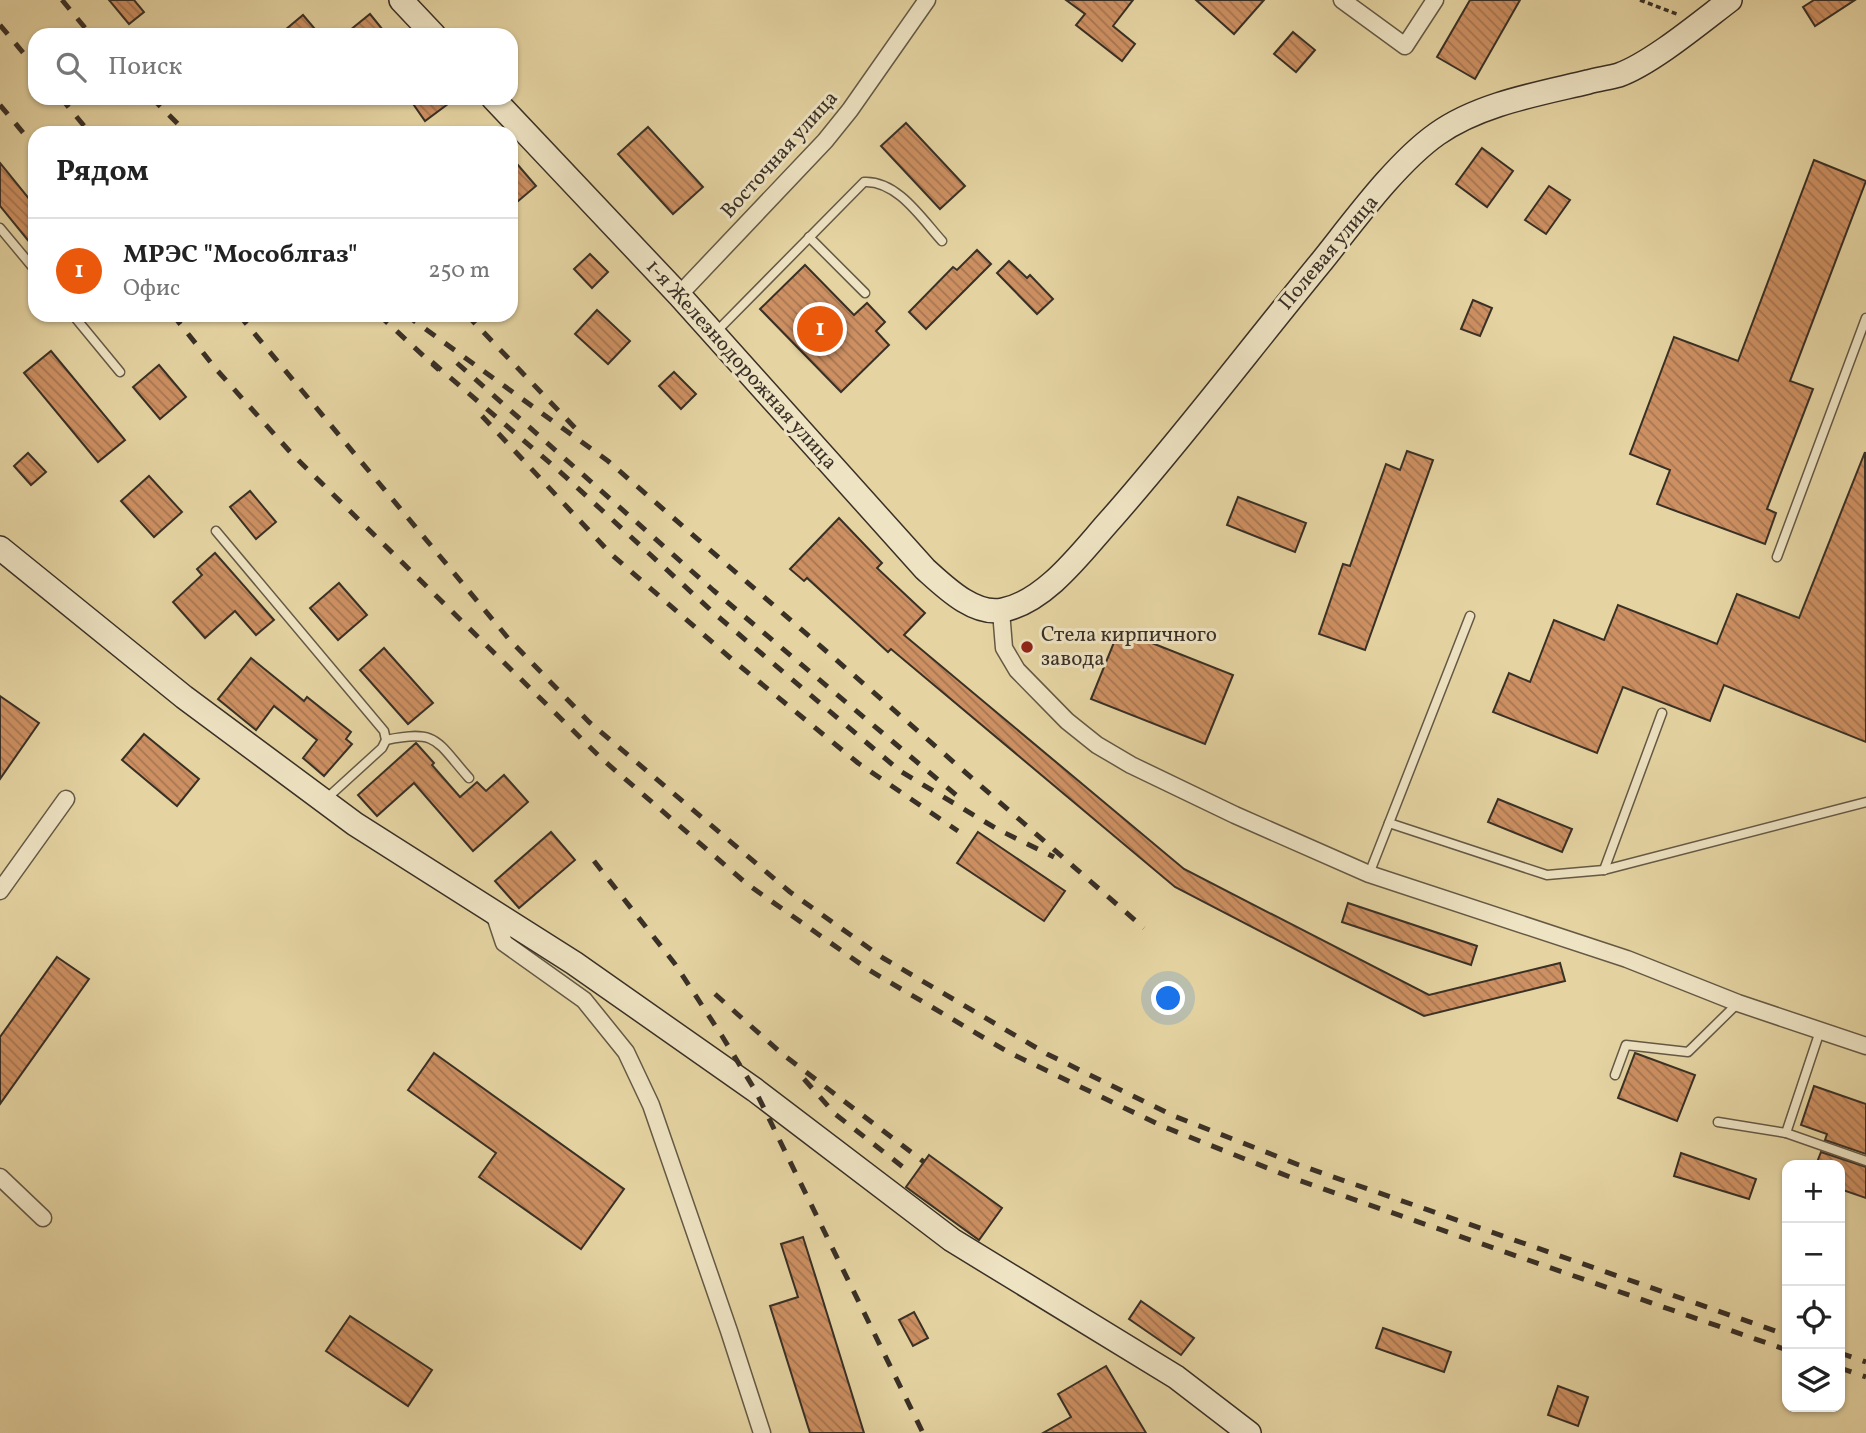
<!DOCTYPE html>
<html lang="ru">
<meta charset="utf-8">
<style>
:root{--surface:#fff;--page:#f2f2f2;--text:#222;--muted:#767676;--line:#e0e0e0;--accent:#ea580c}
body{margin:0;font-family:Vollkorn,serif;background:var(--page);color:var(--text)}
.controls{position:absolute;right:21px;bottom:21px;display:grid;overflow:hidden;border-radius:14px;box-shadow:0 2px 5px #0004}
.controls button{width:63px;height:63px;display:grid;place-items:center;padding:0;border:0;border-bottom:2px solid var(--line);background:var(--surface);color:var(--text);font:35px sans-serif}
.you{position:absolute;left:1169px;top:999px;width:24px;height:24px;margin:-18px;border:5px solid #fff;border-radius:50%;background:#1a73e8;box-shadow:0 0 0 10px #1a73e833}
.badge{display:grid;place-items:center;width:46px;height:46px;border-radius:50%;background:var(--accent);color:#fff;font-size:23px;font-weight:700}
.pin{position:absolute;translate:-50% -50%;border:4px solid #fff;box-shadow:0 2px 7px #0006}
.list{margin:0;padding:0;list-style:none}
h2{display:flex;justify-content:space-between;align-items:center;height:91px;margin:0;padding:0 28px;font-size:30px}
h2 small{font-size:23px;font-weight:400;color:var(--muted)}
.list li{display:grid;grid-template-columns:46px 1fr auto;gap:21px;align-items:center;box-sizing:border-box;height:105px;padding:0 28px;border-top:2px solid var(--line)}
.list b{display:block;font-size:26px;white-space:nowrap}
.list p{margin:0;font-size:23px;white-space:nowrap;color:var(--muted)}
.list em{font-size:23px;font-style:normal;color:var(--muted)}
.icon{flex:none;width:38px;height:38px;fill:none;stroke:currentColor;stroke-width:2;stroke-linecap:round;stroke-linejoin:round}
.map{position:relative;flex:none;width:1866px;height:1433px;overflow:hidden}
.search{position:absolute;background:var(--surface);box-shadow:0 2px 5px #0004;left:28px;top:28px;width:490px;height:77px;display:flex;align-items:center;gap:18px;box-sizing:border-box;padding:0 24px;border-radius:21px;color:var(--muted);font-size:26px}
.panel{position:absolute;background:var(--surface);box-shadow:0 2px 5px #0004;left:28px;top:126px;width:490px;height:196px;border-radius:21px}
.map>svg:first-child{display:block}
.building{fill:url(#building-back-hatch);stroke:#393026;stroke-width:2}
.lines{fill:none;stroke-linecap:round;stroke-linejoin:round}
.service-casing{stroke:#645945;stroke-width:11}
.minor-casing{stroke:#645945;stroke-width:19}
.secondary-casing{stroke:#393026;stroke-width:26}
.path{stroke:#393026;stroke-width:3.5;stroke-dasharray:5 3.5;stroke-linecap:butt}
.service{stroke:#eee3c3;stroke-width:8}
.minor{stroke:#eee3c3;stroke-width:16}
.secondary{stroke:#eee3c3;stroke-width:23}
.rail{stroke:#393026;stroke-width:5;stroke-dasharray:12 12;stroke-linecap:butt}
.poi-dot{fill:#8f2418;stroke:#eee3c3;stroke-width:2.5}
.labels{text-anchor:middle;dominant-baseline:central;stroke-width:6;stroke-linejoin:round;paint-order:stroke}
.street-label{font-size:21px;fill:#393026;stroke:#eee3c3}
.poi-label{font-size:21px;fill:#393026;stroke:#eee3c3;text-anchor:start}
</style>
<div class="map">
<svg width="1866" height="1433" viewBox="0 0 1866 1433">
<defs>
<pattern id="building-back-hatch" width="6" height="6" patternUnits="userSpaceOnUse" patternTransform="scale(1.75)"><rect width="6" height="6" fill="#cd9062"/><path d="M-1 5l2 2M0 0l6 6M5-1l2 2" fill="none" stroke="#a77651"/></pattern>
</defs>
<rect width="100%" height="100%" fill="#e5d4a2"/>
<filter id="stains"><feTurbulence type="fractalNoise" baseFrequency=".00286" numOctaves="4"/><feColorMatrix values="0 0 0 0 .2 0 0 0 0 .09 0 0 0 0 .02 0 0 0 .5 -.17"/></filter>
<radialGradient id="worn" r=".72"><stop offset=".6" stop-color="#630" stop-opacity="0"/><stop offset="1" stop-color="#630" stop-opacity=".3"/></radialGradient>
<g class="building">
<polygon points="109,0 134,0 144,12 129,24"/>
<polygon points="1066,0 1133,0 1113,26 1135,44 1122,61 1076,25 1085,14"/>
<polygon points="1196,0 1264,0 1234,34"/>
<polygon points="1470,0 1520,0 1475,79 1437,57"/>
<polygon points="1814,0 1855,0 1815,26 1803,7"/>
<polygon points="370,14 387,35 344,35"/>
<polygon points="303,15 320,35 279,35"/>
<polygon points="1293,32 1315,50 1296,72 1274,54"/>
<polygon points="409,98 456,98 425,121"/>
<polygon points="906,123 965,186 940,209 881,146"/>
<polygon points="648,127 703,187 673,214 618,154"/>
<polygon points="1482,148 1513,171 1487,207 1456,184"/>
<polygon points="511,157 536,186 511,207"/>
<polygon points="1814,160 1866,181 1790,381 1813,389 1767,509 1776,513 1765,544 1657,504 1670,470 1630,454 1674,337 1738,361"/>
<polygon points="0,163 35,206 35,249 0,206"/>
<polygon points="1549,186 1570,200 1546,234 1525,220"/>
<polygon points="977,250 991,264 926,329 909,312 953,267 957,270"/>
<polygon points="590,254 608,272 592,288 574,269"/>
<polygon points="1009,261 1027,278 1030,275 1053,299 1037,314 997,273"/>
<polygon points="805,265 854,315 867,303 885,322 876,331 889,345 841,392 760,309"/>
<polygon points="1473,300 1492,308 1480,336 1461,329"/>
<polygon points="597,310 630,341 608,364 575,334"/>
<polygon points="51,351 125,440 98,462 24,373"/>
<polygon points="159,365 186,397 160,419 133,387"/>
<polygon points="674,372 696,394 681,409 659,386"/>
<polygon points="1407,451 1433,460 1365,650 1319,634 1343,564 1350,566 1386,464 1400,470"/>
<polygon points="1865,452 1866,742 1724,685 1710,721 1623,687 1597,753 1493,712 1509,673 1530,682 1554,620 1604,640 1618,605 1717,644 1737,594 1799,618"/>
<polygon points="28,453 46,472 31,485 14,466"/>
<polygon points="149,476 182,512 154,537 121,501"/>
<polygon points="250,491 276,522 256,539 230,507"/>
<polygon points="1238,497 1306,523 1295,552 1227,525"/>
<polygon points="839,518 882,563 877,568 925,613 904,635 1184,869 1429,995 1560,963 1565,981 1424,1016 1175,887 891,649 888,652 807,578 804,581 790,569"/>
<polygon points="215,553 274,620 256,635 235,611 205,638 173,602 202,575 197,569"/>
<polygon points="339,583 367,615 338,640 310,608"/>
<polygon points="1119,630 1233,675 1205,744 1091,699"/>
<polygon points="384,648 433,703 408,724 360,670"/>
<polygon points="251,658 304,701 307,697 351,732 346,739 352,744 324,776 303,758 317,740 274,706 256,730 218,699"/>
<polygon points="0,696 39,723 0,779"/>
<polygon points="144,734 199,779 177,806 122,760"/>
<polygon points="416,743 434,763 432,765 460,797 477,782 486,791 504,775 528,802 473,851 414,783 377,816 358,795"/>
<polygon points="1498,799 1572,829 1562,852 1488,822"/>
<polygon points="551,832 575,860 519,908 495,881"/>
<polygon points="978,832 1065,891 1044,921 957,863"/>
<polygon points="1348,903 1477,946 1471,965 1342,922"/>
<polygon points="57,957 89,979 0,1104 0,1037"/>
<polygon points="434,1053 624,1189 581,1249 479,1177 496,1153 408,1090"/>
<polygon points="1635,1053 1695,1075 1677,1121 1618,1098"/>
<polygon points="1814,1086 1866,1104 1866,1154 1825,1140 1827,1134 1801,1125"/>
<polygon points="1821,1152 1866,1167 1866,1198 1840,1189 1840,1165 1816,1165"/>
<polygon points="1681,1153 1756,1179 1749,1199 1674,1176"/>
<polygon points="929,1155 1002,1208 979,1240 906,1187"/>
<polygon points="803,1237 820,1291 864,1433 810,1433 770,1306 798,1297 781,1244"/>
<polygon points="1141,1301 1194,1338 1181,1355 1129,1319"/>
<polygon points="914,1312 928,1338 913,1346 899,1320"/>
<polygon points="350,1316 432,1370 408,1406 326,1351"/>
<polygon points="1383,1328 1451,1352 1444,1372 1376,1348"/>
<polygon points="1106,1366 1146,1433 1043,1433 1071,1417 1058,1394"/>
<polygon points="1558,1386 1588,1397 1578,1426 1548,1415"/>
</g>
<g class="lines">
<defs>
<g id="service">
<polyline points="0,228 35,270"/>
<polyline points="809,237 865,293"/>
<polyline points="73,315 120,372"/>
<path d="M716 332 864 182C897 180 922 219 942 241"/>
<polyline points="216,531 384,731 386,740 382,748 326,799"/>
<polyline points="1777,557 1866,318"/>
<path d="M386 740C438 729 436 741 469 778"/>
<polyline points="1389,823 1470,616"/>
<polyline points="1604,870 1662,713"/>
<polyline points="1369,874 1389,823 1547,875 1604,870 1866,802"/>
<polyline points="1615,1075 1626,1045 1688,1052 1738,1003"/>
<polyline points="1718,1122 1786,1133 1866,1161"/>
<polyline points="1786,1133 1820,1031"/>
</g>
<g id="minor">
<polyline points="1342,0 1405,46 1435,0"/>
<polyline points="679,295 825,141 850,110 927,0"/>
<polyline points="1001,611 1004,648 1017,670 1067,721 1097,745 1131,765 1235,815 1369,874 1627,959 1738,1003 1866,1046"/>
<polyline points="0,891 66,799"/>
<polyline points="494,913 504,943 584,1000 626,1052 651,1105 729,1331 762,1433"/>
<polyline points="0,1177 43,1218"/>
</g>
<g id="secondary">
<polyline points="401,0 434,35"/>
<path d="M493 98 679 295 925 569C945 587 974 616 1003 610 1047 601 1083 550 1112 518 1185 435 1252 346 1322 261 1354 221 1396 163 1437 134 1479 104 1538 94 1588 82 1598 79 1609 78 1619 75 1652 63 1701 22 1730 0"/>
<polyline points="0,548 184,697 355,824 574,963 755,1090 952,1240 1176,1377 1249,1433"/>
</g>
</defs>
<use href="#service" class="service-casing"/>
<use href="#minor" class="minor-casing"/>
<use href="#secondary" class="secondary-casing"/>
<polyline class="path" points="1640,0 1677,14"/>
<use href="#service" class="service"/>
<use href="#minor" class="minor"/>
<use href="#secondary" class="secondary"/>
<g class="rail">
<polyline points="62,0 91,35"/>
<polyline points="0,25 35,67"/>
<polyline points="61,98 90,133"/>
<polyline points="152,98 187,133"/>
<polyline points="0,105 35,147"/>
<polyline points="173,315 216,369 292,454 602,759 747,884 869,970 1008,1052 1162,1126 1295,1179 1787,1350"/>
<polyline points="239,315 508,638 589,722 790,892 883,958 1047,1054 1174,1116 1299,1165 1787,1335"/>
<polyline points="379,315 439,370"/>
<polyline points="406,315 608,461 1144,928"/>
<polyline points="467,315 578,431"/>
<polyline points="432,362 557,469 715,614 900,771 997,829 1054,857"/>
<polyline points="457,363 713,590 962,800"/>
<polyline points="482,416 611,554 735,662 858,763 958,831"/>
<polyline points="594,861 675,964 722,1036 755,1090 923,1433"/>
<polyline points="715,994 781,1053 924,1162"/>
<polyline points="804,1079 835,1114 903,1167"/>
<polyline points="1840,1353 1866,1362"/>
<polyline points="1840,1368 1866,1377"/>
</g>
</g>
<circle class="poi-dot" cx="1027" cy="647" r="7"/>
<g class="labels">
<g class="street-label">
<text transform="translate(780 155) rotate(-48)">Восточная улица</text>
<text transform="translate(1329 253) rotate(-50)">Полевая улица</text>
<text transform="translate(741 365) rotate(48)">1-я Железнодорожная улица</text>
</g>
<g class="poi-label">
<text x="1041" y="635">Стела кирпичного<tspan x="1041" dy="24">завода</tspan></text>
</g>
</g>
<rect width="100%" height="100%" filter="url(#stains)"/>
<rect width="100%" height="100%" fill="url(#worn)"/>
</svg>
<div class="controls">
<button>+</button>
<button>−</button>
<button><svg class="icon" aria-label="locate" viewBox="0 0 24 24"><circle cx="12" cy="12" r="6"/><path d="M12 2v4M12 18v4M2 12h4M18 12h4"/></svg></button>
<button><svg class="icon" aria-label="layers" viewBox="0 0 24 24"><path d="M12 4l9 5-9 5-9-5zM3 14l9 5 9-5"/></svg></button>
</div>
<div class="you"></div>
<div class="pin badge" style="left:820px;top:329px">1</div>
<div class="search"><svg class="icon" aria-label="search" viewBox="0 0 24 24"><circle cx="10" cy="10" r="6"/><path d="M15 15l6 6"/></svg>Поиск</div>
<section class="panel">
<h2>Рядом<small></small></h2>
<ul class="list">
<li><span class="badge">1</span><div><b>МРЭС &quot;Мособлгаз&quot;</b><p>Офис</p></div><em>250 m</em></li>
</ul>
</section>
</div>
